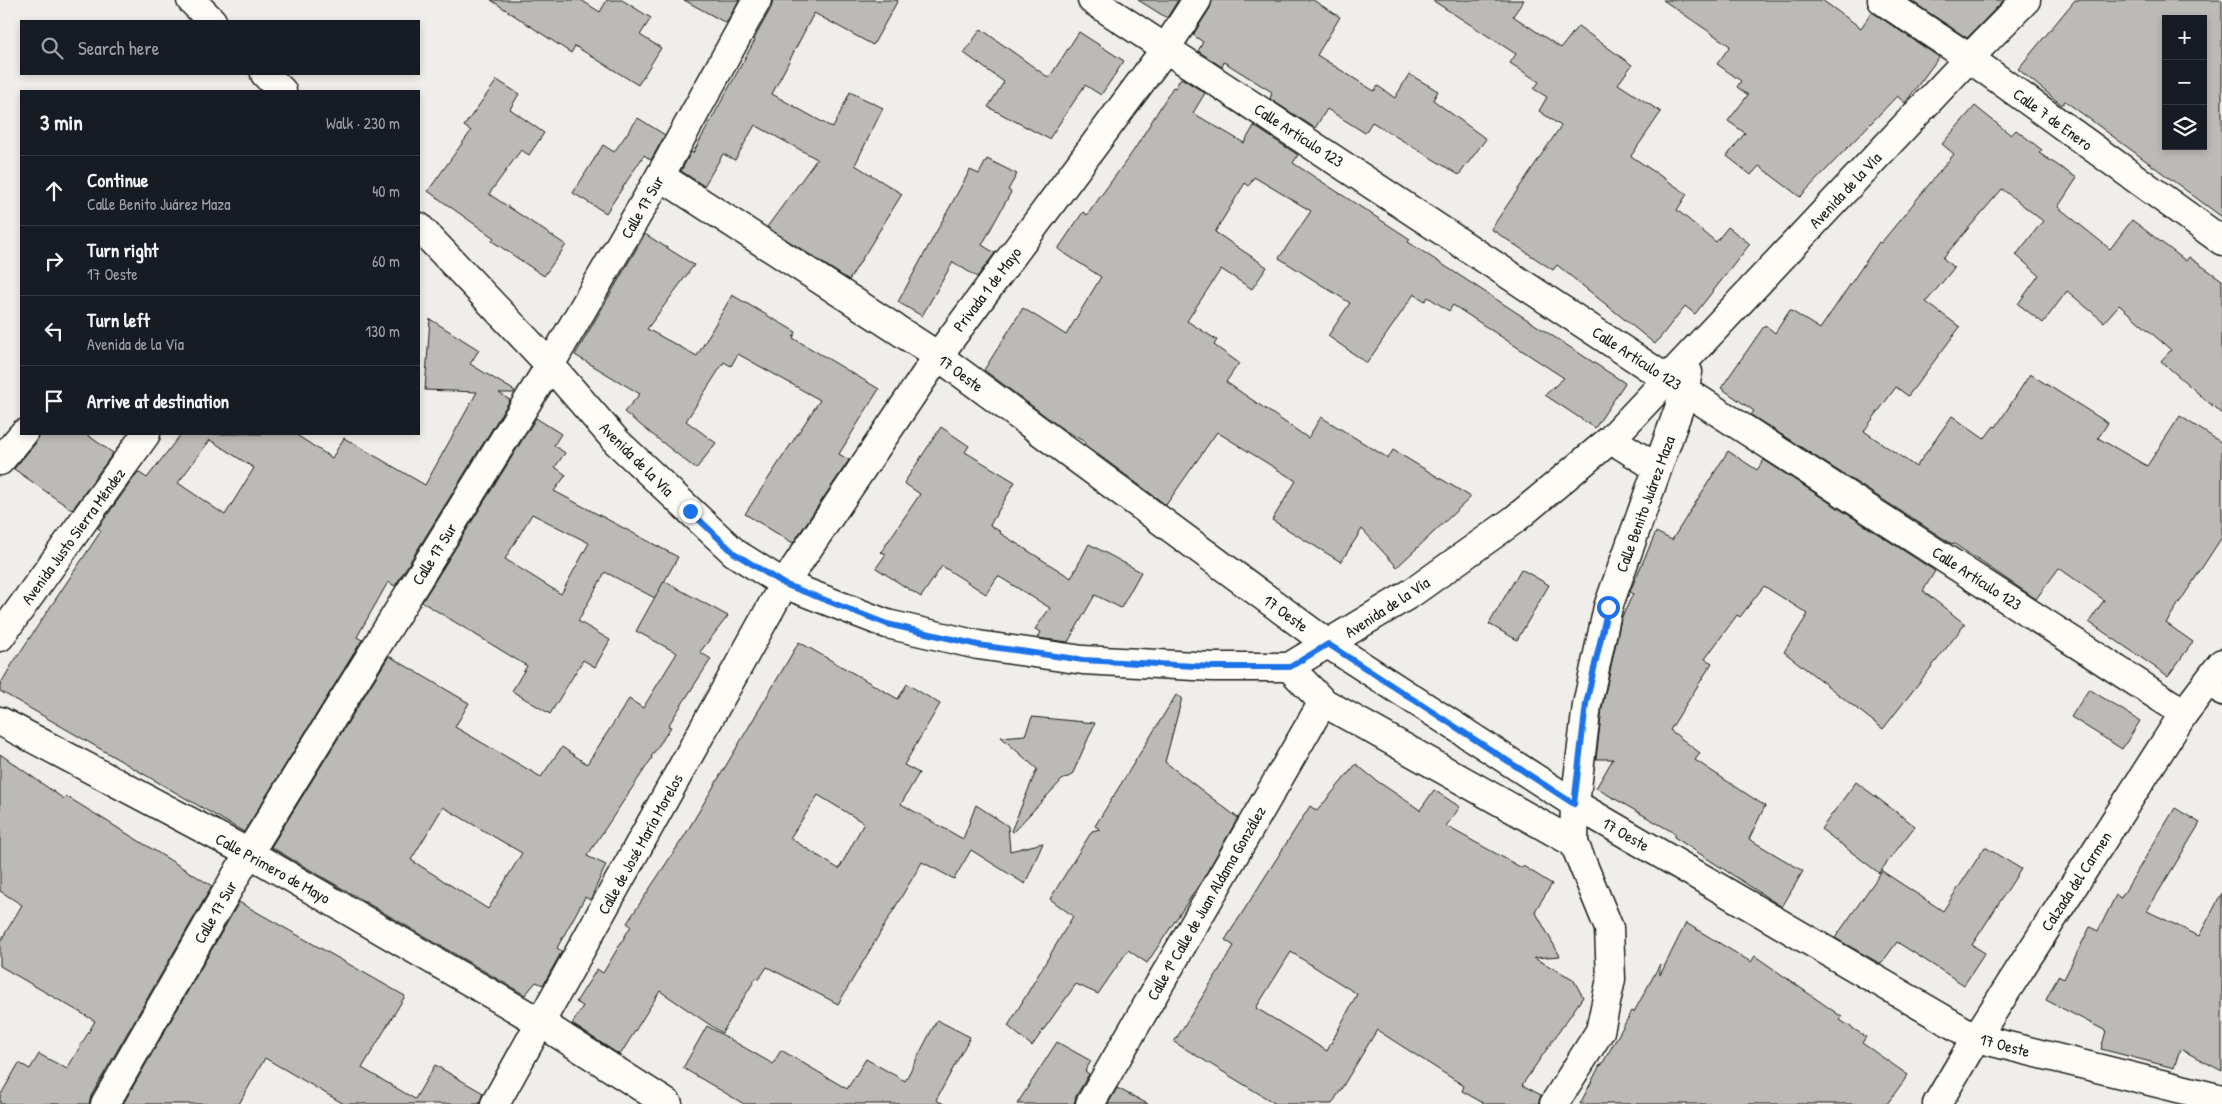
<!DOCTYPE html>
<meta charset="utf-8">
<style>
:root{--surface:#171b24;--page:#20242c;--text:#f1f3f6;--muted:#9ea1a6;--line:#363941}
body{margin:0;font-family:"Patrick Hand",sans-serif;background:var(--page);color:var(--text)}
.controls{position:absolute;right:15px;top:15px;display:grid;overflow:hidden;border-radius:0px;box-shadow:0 2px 8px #0003}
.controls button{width:45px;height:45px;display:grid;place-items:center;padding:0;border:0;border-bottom:1px solid var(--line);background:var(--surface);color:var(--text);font:25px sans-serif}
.stop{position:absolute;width:15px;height:15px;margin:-11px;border:4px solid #1a73e8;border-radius:50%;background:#fff}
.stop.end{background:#1a73e8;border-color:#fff;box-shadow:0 1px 5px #0008}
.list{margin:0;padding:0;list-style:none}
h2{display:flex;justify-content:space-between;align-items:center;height:65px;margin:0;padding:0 20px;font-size:21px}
h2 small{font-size:16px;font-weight:400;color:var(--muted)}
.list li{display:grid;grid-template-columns:32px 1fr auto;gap:15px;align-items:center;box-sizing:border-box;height:70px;padding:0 20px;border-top:1px solid var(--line)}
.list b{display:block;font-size:19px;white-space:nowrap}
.list p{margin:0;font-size:16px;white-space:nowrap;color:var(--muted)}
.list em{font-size:16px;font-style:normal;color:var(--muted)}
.icon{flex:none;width:28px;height:28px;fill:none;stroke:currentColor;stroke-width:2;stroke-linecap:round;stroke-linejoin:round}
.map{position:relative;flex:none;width:2222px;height:1104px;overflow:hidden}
.search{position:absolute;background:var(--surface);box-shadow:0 2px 8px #0003;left:20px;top:20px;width:400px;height:55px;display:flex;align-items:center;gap:12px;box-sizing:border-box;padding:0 18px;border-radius:0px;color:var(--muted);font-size:19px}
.panel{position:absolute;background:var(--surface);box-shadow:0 2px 8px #0003;left:20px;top:90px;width:400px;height:345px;border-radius:0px}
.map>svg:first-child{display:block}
.building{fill:#bbbab6;stroke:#1c1c1c;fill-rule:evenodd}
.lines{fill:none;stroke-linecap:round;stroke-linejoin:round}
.lane-casing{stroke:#1c1c1c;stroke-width:24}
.street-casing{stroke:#1c1c1c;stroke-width:31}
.secondary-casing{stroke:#1c1c1c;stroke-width:31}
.lane{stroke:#fdfcf7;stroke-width:20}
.street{stroke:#fdfcf7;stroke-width:28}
.secondary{stroke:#fdfcf7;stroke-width:28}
.route{stroke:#1a73e8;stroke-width:6}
.labels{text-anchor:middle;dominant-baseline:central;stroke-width:4;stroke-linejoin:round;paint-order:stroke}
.street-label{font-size:16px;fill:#1c1c1c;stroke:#fdfcf7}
</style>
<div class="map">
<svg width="2222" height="1104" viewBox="0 0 2222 1104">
<rect width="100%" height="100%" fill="#f0eeea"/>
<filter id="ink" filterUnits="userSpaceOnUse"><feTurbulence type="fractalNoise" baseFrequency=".02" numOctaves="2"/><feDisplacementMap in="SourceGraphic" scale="10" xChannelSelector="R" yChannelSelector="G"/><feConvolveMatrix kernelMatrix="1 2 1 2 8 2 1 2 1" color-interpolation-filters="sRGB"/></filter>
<g filter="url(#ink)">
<g class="building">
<polygon points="491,0 581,0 600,12 607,0 622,0 651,18 640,35 661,48 638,85 575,46 571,53"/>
<polygon points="684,0 739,0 726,23"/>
<polygon points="773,0 898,0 873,45 814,13 772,94 833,128 850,92 883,108 855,165 902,194 849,280 767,227 817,159 755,125 735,160 723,154 704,186 681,171 691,152 693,153 755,40 754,39 771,8"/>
<polygon points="1138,0 1178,0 1167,18"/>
<polygon points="1212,0 1313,0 1340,17 1317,55 1374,91 1378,86 1395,98 1409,74 1438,91 1433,100 1486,139 1459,175 1372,122 1365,133 1327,109 1315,128 1270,99 1272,92 1224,62 1222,67 1198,51 1203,42 1193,35 1210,8"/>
<polygon points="1432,0 1524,0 1513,16 1561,48 1578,26 1632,65 1618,84 1661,112 1631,156 1687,194 1677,210 1716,242 1728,227 1750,244 1695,314 1685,306 1655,344 1557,265 1553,270 1491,229 1561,126 1539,111 1547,97 1534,89 1539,82 1510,63 1516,54"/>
<polygon points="1663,0 1822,0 1861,28 1872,12 1939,57 1905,103 1897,96 1800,197 1759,166 1751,175 1727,156 1745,133 1728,121 1748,95 1737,87 1741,81 1717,64 1730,46"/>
<polygon points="1910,0 2004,0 1967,38"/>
<path d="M2075 0H2222V217L2065 101 2062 105 2018 69ZM2166 19H2203V146H2166Z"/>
<polygon points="981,29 1049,78 1079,32 1124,61 1101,95 1085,85 1049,139 988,107 1004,82 964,53"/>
<polygon points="1181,78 1205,93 1193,113 1244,143 1254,126 1298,155 1293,163 1410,239 1408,242 1625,383 1595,428 1545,395 1564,378 1453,305 1449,311 1428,297 1425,301 1414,294 1367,363 1328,336 1350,303 1279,258 1311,211 1254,177 1249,186 1245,183 1215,232 1267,267 1252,289 1221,269 1187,321 1217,340 1214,345 1239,363 1226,382 1308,438 1321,417 1388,458 1393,450 1471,497 1397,567 1362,529 1341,562 1272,520 1296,481 1217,432 1166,505 1084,444 1085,442 1064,430 984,370 1023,308 1066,335 1101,277 1058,249 1083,212 1087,215 1134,150 1173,87 1175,88"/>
<polygon points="497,80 519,94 510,109 544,133 529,155 521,150 489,194 566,245 544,276 492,241 494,238 428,191 471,131 464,126"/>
<polygon points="1975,106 2011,135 2016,130 2042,150 2039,153 2077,178 2058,207 2110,249 2132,220 2186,261 2189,257 2222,280 2222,414 2161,361 2171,350 2119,305 2104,322 2067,291 2043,323 2018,304 2039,275 2016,255 2043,221 2002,189 1943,258 1954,268 1926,302 1960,327 1908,396 1896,387 1864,431 1916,467 1952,416 1984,439 1994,426 1996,427 2030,374 2108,423 2098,438 2147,466 2180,416 2222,443 2222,537 2166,623 2193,642 2168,676 2089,622 2104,600 2059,568 2036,599 1953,543 1952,544 1751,415 1754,411 1721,388 1765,325 1775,333 1790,310 1820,329 1879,242 1881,243 1954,154 1942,144"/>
<polygon points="638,118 665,135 651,160 644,155 606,213 573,193 603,145 614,152"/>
<polygon points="987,159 1017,174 1008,190 1011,192 982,245 995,253 977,277 953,262 922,316 898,302 970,170 979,174"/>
<polygon points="645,234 694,265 647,329 697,356 732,295 796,332 793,338 879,389 839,454 849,460 793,543 745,514 820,400 738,354 731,366 724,362 686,421 716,443 696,469 624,412 640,394 575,355"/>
<path d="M430 319 479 350 470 364 515 391 514 393H499L510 400 395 586 388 582 357 637 362 640 244 832 0 691V685L11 666 101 531 98 528 138 472 147 478 181 434H295L332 458 344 438 425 485 477 392 425 390ZM210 440 254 468 225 515 178 483Z"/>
<path d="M536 418 561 434 554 445 565 453 555 467 566 475 554 491 678 557 655 598 605 572 578 621 610 640 595 667 583 660 550 714 512 691 527 666 422 602ZM532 514 589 543 561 594 505 559Z"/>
<polygon points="941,427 969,446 965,452 1015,482 990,525 1001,532 1000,533 1071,578 1089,544 1141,572 1121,608 1095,595 1068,642 1038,638 1041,632 1035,629 1050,608 998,576 986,594 942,566 921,597 876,568 886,554 881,552 920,494 904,483"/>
<polygon points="38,434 86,434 113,453 72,510 14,469 35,444"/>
<polygon points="1728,451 1757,470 1764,460 1935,571 1923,591 1965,624 1883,729 1784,652 1808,614 1764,586 1740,617 1737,615 1705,659 1712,663 1670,730 1700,753 1695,760 1765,806 1749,839 1803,871 1782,907 1674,837 1676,834 1596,788 1613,759 1596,759 1602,708 1621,619 1633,594 1630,592 1631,589 1656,532 1672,540"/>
<polygon points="1521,569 1549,585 1517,640 1489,624"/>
<path d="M664 581 728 616 700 652 711 659 668 726 671 727 651 757 652 758 587 856 606 865 590 900 585 897 557 948 562 951 543 985 536 982 525 995 271 847 389 656 469 703 455 727 541 777 562 747 587 764 629 699 643 708 677 653 636 631ZM443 807 522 853 488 909 411 860Z"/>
<path d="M799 642 898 699 907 684 940 704 904 765 919 773 901 804 963 839 976 805 1008 826 1010 851 1043 843 1025 884 971 850 954 879 922 862 838 1004 767 967 759 979 756 978 722 1033 660 991 620 1055 572 1024 583 1006 576 1002 597 969 603 973 631 926 627 923 685 835ZM818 795 864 823 839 869 790 838Z"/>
<polygon points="2089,689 2140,721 2122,749 2071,717"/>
<polygon points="1176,695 1182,698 1165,762 1238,818 1203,879 1147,963 1128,950 1098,994 1076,984 1032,1046 1008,1026 1073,916 1050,899 1092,831 1100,829 1095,826"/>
<polygon points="1032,717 1095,723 1072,775 1062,780 1013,832 1011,831 1037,769 1001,737 1025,735"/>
<polygon points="0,754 64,799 66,796 212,886 91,1096 89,1104 0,1104 0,1096 19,1063 30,1069 39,1054 67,1069 95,1021 0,966 0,942 22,905 0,891"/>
<path d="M1356 764 1377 781 1420 810 1434 790 1460 807 1446 826 1522 868 1523 866 1552 884 1535 911 1560 956 1534 958 1573 979 1583 997 1522 1085 1541 1095 1538 1104H1485L1462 1091 1464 1086 1377 1030 1332 1104H1276L1174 1042 1234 946 1225 940 1310 806 1317 811ZM1291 952 1357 994 1327 1051 1256 1008Z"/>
<polygon points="1856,782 1915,826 1879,873 1821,829"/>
<polygon points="2175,808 2200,823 2147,911 2199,936 2222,893 2222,1071 2180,1049 2174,1068 2101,1049 2106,1031 2046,1000 2058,976 2064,979 2090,927 2098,931 2116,895 2121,898"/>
<polygon points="1985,847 2021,869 1972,945 1985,953 1964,985 1897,942 1881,964 1835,938 1882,871 1943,911"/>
<polygon points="239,902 405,996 362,1068 415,1099 435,1065 483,1093 479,1104 344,1104 265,1058 239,1104 123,1104"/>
<polygon points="1686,923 1751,962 1755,956 1842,1017 1840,1020 1866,1037 1862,1043 1908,1075 1887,1104 1580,1104 1600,1065 1601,1066 1632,1011 1634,1012 1660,964 1660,975"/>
<polygon points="937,1020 970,1037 936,1100 944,1104 744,1104 683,1068 707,1026 773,1064 781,1050 847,1089 866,1059 905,1081"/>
<polygon points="1057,1042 1091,1061 1085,1071 1089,1074 1076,1096 1074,1104 1017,1104"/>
<polygon points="1117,1088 1148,1104 1108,1104"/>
</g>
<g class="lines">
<defs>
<polyline id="lane" points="2207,682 2222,695"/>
<g id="street">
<polyline points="1882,0 1969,58 2222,241"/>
<polyline points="660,176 938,356 1328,644"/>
<polyline points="0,461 23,434"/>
<polyline points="0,637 146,434"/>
<polyline points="1289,667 1323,702 1574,843"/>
<polyline points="105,1104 249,853 550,365 660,176 757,0"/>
<polyline points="495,1104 784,584 938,356 1166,48 1197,0"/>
<polyline points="1090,1104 1323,702"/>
<polyline points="1554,1104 1600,1031 1611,979 1609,928 1574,843 1575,804"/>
</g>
<g id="secondary">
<polyline points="191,0 212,21"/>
<polyline points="1092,0 1667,379 2184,713"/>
<polyline points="265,74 282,91"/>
<polyline points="419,227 550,365 617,442 735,553 784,584 887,624 978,645 1083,660 1213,667 1289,667 1413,592 1514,520 1611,439 1969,58 2026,0"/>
<polyline points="1611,439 1657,468"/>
<polyline points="1328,644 1575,804 1976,1038 2222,1099"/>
<polyline points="0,721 249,853 541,1023 668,1104"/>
<polyline points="1575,804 1587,705 1608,607 1682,400 1688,372"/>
<polyline points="1937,1104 1976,1038 2184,713 2222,663"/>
</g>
</defs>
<use href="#lane" class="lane-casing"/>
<use href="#street" class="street-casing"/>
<use href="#secondary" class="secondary-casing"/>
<use href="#lane" class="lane"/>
<use href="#street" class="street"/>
<use href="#secondary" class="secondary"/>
</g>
</g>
<g class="lines" filter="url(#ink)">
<polyline class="route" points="690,511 734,553 784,584 887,624 978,645 1083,660 1213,667 1290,667 1328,644 1574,804 1586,704 1608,607"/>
</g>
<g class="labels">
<g class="street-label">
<text transform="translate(2053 119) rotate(36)">Calle 7 de Enero</text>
<text transform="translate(1299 135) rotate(33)">Calle Artículo 123</text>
<text transform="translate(1845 190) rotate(-47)">Avenida de la Vía</text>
<text transform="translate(642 207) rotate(-60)">Calle 17 Sur</text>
<text transform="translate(987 289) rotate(-53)">Privada 1 de Mayo</text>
<text transform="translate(1637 358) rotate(33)">Calle Artículo 123</text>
<text transform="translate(961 373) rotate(36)">17 Oeste</text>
<text transform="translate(637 459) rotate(45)">Avenida de la Vía</text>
<text transform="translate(1645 504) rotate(-70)">Calle Benito Juárez Maza</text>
<text transform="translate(73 536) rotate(-54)">Avenida Justo Sierra Méndez</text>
<text transform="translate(434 554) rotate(-58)">Calle 17 Sur</text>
<text transform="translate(1977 578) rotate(33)">Calle Artículo 123</text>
<text transform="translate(1387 607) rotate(-33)">Avenida de la Vía</text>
<text transform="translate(1286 613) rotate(36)">17 Oeste</text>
<text transform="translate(1626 834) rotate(30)">17 Oeste</text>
<text transform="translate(640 844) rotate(-61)">Calle de José María Morelos</text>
<text transform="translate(273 868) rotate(29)">Calle Primero de Mayo</text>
<text transform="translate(2076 881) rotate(-57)">Calzada del Carmen</text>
<text transform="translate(1206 903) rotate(-60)">Calle 1ª Calle de Juan Aldama González</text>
<text transform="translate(215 912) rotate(-60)">Calle 17 Sur</text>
<text transform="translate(2005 1045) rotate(15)">17 Oeste</text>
</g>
</g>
</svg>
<div class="controls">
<button>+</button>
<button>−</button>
<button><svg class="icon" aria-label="layers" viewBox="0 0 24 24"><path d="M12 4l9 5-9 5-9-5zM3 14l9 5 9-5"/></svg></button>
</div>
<div class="stop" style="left:1608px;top:607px"></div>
<div class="stop end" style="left:690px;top:511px"></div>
<div class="search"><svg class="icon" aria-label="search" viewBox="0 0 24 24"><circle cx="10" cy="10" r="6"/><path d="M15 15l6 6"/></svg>Search here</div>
<section class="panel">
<h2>3 min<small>Walk · 230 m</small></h2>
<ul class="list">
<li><svg class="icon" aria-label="ahead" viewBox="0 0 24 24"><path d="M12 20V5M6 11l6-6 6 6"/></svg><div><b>Continue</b><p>Calle Benito Juárez Maza</p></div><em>40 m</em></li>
<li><svg class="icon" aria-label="right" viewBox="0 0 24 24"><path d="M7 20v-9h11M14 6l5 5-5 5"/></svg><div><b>Turn right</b><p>17 Oeste</p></div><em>60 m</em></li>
<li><svg class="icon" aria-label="left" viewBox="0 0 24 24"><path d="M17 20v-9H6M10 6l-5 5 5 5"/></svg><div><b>Turn left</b><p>Avenida de la Vía</p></div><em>130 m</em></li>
<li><svg class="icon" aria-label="arrive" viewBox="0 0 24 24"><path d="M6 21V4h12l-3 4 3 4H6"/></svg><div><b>Arrive at destination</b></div></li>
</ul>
</section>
</div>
